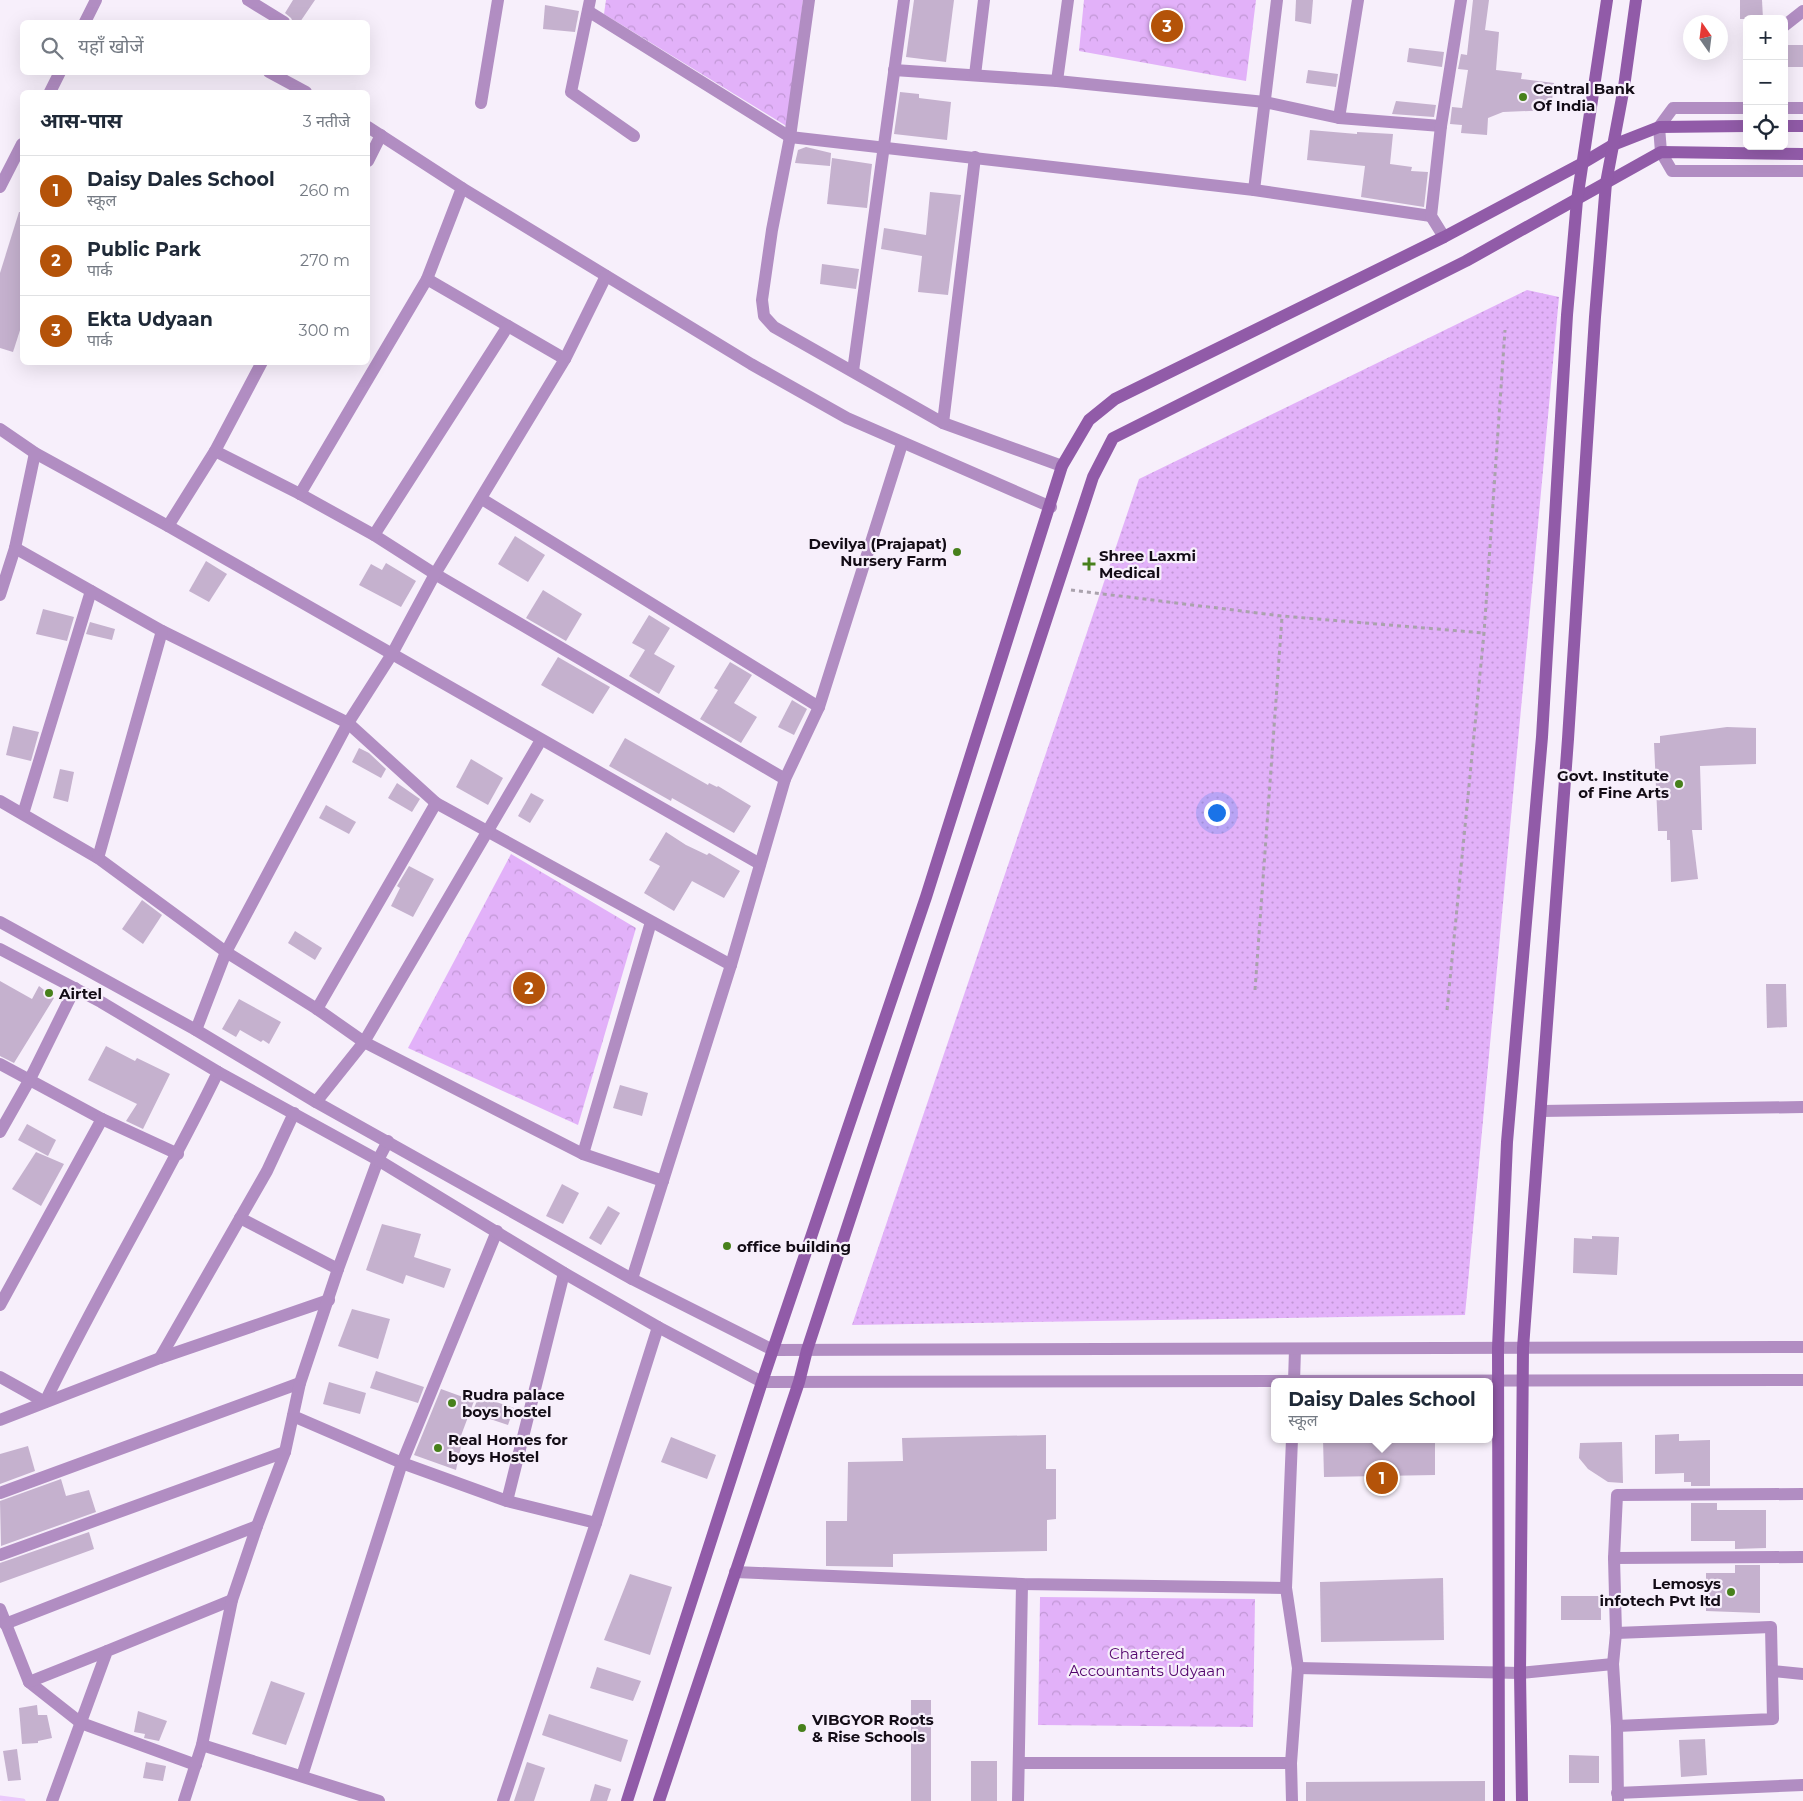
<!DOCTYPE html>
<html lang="hi">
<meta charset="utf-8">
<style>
:root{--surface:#fff;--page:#f2f2f3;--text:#1f2937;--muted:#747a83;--line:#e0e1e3;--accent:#b45309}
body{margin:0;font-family:Montserrat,"Noto Sans Devanagari",sans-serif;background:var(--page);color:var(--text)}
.controls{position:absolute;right:15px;top:15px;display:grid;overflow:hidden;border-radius:8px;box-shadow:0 5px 20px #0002}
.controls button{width:45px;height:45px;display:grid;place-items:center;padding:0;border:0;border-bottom:1px solid var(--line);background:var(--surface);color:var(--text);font:25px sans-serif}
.compass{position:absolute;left:1683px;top:15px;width:45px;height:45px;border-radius:50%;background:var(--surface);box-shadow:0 5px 20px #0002;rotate:346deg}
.you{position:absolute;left:1216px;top:812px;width:18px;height:18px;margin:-12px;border:4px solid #fff;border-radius:50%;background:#1a73e8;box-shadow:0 0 0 8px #1a73e833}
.badge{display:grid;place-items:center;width:32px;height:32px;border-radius:50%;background:var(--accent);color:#fff;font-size:16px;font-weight:700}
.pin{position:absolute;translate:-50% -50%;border:2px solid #fff;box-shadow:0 1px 5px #0006}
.popup{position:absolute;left:1271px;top:1378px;width:222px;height:65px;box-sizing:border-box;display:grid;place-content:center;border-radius:8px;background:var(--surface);filter:drop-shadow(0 1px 4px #0005);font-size:16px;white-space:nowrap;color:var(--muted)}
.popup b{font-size:19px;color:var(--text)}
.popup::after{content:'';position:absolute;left:50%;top:100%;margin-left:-10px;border:10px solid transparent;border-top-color:var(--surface)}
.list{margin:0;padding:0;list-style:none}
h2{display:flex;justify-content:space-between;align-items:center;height:65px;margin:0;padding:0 20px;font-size:21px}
h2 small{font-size:16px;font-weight:400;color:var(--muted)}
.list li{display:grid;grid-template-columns:32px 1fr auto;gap:15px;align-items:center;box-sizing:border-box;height:70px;padding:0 20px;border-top:1px solid var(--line)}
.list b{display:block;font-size:19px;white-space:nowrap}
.list p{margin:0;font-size:16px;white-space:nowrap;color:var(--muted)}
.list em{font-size:16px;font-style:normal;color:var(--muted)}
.icon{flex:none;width:28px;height:28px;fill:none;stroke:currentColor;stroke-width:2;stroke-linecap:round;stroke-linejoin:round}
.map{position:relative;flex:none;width:1803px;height:1801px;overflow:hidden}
.search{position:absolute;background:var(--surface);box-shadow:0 5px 20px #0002;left:20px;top:20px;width:350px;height:55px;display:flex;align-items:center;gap:12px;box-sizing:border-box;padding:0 18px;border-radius:8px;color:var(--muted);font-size:19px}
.panel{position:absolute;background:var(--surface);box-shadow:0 5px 20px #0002;left:20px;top:90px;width:350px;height:275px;border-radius:8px}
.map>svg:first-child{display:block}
.grass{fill:url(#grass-dots)}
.park{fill:url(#park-crowns)}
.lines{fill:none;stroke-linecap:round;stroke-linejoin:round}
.stream{stroke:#ebc9fb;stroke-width:5}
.building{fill:#c5b1ce}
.path{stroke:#aaa2ad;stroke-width:3;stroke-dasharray:4 4;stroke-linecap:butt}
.minor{stroke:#b18dc2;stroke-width:12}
.tertiary{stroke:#b18dc2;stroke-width:12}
.secondary{stroke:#915ba8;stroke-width:12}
.poi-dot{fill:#47801b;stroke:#f7effb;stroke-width:2}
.labels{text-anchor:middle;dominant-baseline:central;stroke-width:4.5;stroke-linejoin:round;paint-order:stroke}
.poi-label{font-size:15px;font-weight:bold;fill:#130c16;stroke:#f7effb;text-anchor:start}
.park-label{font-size:15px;fill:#52036b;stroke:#f7effb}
</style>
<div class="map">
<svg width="1803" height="1801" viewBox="0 0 1803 1801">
<defs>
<pattern id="grass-dots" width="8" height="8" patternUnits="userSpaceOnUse" patternTransform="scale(1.25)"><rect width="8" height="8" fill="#e2b1f9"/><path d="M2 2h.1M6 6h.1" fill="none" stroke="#c197d5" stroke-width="1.8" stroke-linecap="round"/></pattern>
<pattern id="park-crowns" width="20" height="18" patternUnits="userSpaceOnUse" patternTransform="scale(1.25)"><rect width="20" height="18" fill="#e2b1f9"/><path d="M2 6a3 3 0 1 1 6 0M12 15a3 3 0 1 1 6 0" fill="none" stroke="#c197d5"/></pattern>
</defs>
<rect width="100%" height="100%" fill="#f7effb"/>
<polygon class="grass" points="1527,290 1559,297 1465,1315 852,1325 1139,479"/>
<g class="park">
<polygon points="606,0 803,0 788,127 604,14"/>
<polygon points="1084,0 1256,0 1246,81 1079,51"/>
<polygon points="511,854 636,928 578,1125 408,1048"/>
<polygon points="1040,1597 1255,1599 1253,1727 1038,1725"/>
</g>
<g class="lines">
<polyline class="stream" points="0,1798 23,1801"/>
</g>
<g class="building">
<polygon points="293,0 315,0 300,22 293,22 291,18 285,13"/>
<polygon points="914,0 954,0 946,62 906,57"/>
<polygon points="1296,0 1313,0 1311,24 1295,21"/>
<polygon points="1473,0 1489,0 1485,30 1499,32 1496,70 1522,73 1521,79 1554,83 1551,110 1503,112 1488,118 1487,135 1461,133 1462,125 1450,124 1452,107 1462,108 1468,70 1458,69 1461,54 1467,55"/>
<polygon points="1740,0 1762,0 1763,19 1740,19"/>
<polygon points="545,5 579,11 575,32 543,29"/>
<rect x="1784" y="45" width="19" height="22"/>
<polygon points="1409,48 1444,52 1442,67 1407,62"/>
<polygon points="1308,70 1338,74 1336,87 1306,83"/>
<polygon points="900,92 919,94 919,98 951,102 947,140 894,134"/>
<polygon points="1396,101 1436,105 1434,117 1392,114"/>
<polygon points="1310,130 1357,134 1357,132 1393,134 1390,164 1412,167 1411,171 1428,172 1424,207 1361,197 1365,166 1307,160"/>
<polygon points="806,147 831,153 830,166 795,163 798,150"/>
<polygon points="832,158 872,164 867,208 827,204"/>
<polygon points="930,192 961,195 948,295 918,292 922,256 881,249 884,228 926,235"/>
<polygon points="19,212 22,212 22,324 13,352 0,348 0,273"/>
<polygon points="822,264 859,269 856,289 820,284"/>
<polygon points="515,536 545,555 528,582 498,564"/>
<polygon points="206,561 227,574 209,602 189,591"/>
<polygon points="386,563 416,581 401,607 359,585 371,564 382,570"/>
<polygon points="543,590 582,614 566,641 526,618"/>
<polygon points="43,609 74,617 67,641 36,634"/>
<polygon points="649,615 670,628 654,654 675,666 659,694 629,676 645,650 632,643"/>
<polygon points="90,622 115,629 112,640 86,634"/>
<polygon points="558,657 610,687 593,714 541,685"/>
<polygon points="730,662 752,675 734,703 757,717 741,743 700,719 718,690 714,688"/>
<polygon points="792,700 807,709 794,735 778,727"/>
<polygon points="13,726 39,732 31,761 6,755"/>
<polygon points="1727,727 1756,728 1756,764 1700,766 1702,830 1692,830 1698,879 1671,882 1670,840 1667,840 1667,831 1658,831 1654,743 1660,743 1660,736"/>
<polygon points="625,738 708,785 709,783 717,787 718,786 751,806 734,833 672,798 671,801 609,766"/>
<polygon points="359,748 369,753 386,769 381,778 352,762"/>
<polygon points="471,759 503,778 488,805 456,787"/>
<polygon points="60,769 74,772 68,802 53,798"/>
<polygon points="397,783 420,799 412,812 388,798"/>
<polygon points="531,793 544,800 530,823 518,816"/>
<polygon points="326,805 356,822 349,834 319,818"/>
<polygon points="666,832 686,845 707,855 709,853 740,871 724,898 692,881 674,911 644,893 660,866 649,860"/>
<polygon points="409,866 434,879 413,917 391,906 400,888 397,886"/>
<polygon points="142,900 162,915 143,944 122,929"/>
<polygon points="295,931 322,948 315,960 288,943"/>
<polygon points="0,981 32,999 39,986 54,998 14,1063 0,1056"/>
<polygon points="1766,984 1786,984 1787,1027 1767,1028"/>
<polygon points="239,999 281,1022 269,1044 263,1040 261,1042 240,1030 236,1037 222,1029"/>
<polygon points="106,1046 135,1061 137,1058 170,1074 143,1129 126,1121 137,1104 88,1080"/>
<polygon points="620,1085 648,1093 642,1116 613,1108"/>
<polygon points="27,1124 56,1140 48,1156 18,1140"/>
<polygon points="36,1152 64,1164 41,1206 12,1189"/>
<polygon points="562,1184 579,1193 563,1224 546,1216"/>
<polygon points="608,1206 620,1213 601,1245 589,1238"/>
<polygon points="382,1224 421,1234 414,1257 451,1269 444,1288 406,1275 403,1284 366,1270"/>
<polygon points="1592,1236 1619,1237 1617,1275 1573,1273 1574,1238 1592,1239"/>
<polygon points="352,1309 390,1319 378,1359 338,1346"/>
<polygon points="376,1371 424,1387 418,1403 370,1388"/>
<polygon points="329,1382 366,1393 360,1414 323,1404"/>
<polygon points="441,1389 474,1401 459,1441 462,1442 456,1470 414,1455"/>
<polygon points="479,1396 514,1408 508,1425 472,1413"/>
<polygon points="1679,1434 1679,1441 1710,1440 1710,1486 1691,1486 1691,1482 1684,1482 1684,1473 1655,1474 1655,1435"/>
<polygon points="1046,1435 1046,1469 1056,1469 1056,1519 1047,1520 1047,1551 893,1554 893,1567 826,1566 826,1521 847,1521 848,1462 903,1461 902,1438"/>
<polygon points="671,1437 716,1455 707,1479 661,1462"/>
<polygon points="1323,1439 1435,1439 1435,1475 1324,1477"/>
<polygon points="1622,1442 1623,1483 1608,1482 1588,1469 1579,1458 1580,1443"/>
<polygon points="28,1446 35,1471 0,1484 0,1454"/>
<polygon points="61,1479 66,1496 89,1490 96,1512 1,1546 0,1501"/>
<polygon points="1691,1503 1717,1503 1717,1510 1766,1510 1766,1548 1735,1549 1735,1541 1691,1541"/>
<polygon points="89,1532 94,1549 0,1583 0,1563"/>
<polygon points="1735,1565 1760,1565 1760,1613 1706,1611 1706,1573 1735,1573"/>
<polygon points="630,1574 672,1587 650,1655 604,1640"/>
<polygon points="1443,1578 1444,1640 1321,1642 1320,1582"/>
<rect x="1561" y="1596" width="40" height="24"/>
<polygon points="597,1667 641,1681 633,1701 590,1688"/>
<polygon points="271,1681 305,1693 286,1745 252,1734"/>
<rect x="911" y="1700" width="20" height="101"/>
<polygon points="37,1705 38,1715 47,1715 52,1738 38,1741 38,1743 22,1744 19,1708"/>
<polygon points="138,1711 167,1721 159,1741 144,1738 145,1734 134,1732"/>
<polygon points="549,1714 628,1740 621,1762 542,1735"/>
<polygon points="1705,1739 1707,1775 1681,1777 1679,1740"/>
<polygon points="17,1749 21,1780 8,1781 3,1751"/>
<polygon points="1569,1755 1599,1756 1599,1783 1569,1783"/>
<rect x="971" y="1761" width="26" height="40"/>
<polygon points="146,1762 166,1766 163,1781 143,1778"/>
<polygon points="527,1762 545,1768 534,1801 514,1801"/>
<polygon points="1485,1781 1485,1801 1306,1801 1306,1782"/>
<polygon points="595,1784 611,1789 607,1801 590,1801"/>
</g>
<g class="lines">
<g class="path">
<polyline points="1071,590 1282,616 1484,633"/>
<polyline points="1255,990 1282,617"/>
<polyline points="1447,1010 1484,633 1505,330"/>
</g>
<g class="minor">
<polyline points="248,0 284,22"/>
<polyline points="590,0 571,92 634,136"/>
<polyline points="809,0 790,137 772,230 762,300 764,316 774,327 943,423 1062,466"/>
<polyline points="588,11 790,137 1254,190 1431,216"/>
<polyline points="1784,26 1803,11"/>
<polyline points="894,70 1057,81 1265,102 1339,118 1441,126"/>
<polyline points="269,72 306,92"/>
<polyline points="975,75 984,0"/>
<polyline points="1057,81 1068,0"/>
<polyline points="481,103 498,0"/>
<polyline points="1747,108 1673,108 1659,127 1661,152 1672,171 1803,171"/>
<polyline points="1784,108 1803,108"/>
<polyline points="1339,118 1358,0"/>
<polyline points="368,127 462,188 751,364 847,418 1051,507"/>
<polyline points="368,161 381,135"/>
<polyline points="1254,190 1277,0"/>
<polyline points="1444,237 1431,216 1441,126 1461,0"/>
<polyline points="427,279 565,359"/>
<polyline points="853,371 904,0"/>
<polyline points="943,423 975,157"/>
<polyline points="0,429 35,453 168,526 760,864"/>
<polyline points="215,451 300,494 374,535 435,574 785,779"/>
<polyline points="300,494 427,279 462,188"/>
<polyline points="482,499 819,707"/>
<polyline points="168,526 215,451 262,362"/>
<polyline points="374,535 508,326"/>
<polyline points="15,548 162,631 348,723 436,803 731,965"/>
<polyline points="0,595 15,548 35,453"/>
<polyline points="0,801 98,858 226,952 317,1009 364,1042 583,1154 663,1181"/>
<polyline points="23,814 91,591"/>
<polyline points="98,858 162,631"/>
<polyline points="317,1009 436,803"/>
<polyline points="196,1030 226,952 348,723 392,654 435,574 565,359 606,276"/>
<polyline points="0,1064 102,1119 178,1154"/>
<polyline points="316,1102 364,1042 541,740"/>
<polyline points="1541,1111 1803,1107"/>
<polyline points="0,1132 30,1079 75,988"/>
<polyline points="583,1154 651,922"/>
<polyline points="240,1218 338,1269"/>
<polyline points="632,1279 731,965 785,779 819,707 902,444"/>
<polyline points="0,1305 102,1119"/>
<polyline points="160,1358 267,1171 294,1113"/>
<path d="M0 1377 45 1402C99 1290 164 1184 218 1072"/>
<polyline points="1294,1382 1295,1349"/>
<polyline points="293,1416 402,1463 507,1501 596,1523"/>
<polyline points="0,1420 160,1358 329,1300"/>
<polyline points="0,1493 300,1383"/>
<polyline points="507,1501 564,1273"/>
<polyline points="0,1555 285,1452"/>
<polyline points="1614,1558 1803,1557"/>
<polyline points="735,1572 1022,1584 1286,1588"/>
<polyline points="0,1609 29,1682 81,1723 196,1765"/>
<polyline points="5,1624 257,1526"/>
<polyline points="1616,1633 1771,1627 1773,1719 1617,1726"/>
<polyline points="1298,1668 1520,1673 1613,1664"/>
<polyline points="1772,1671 1803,1674"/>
<polyline points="29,1682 107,1651"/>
<polyline points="202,1745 379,1801"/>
<polyline points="1020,1763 1291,1763"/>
<polyline points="302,1776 402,1463 497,1231"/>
<polyline points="1617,1793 1803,1785"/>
<polyline points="52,1801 107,1651 232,1600"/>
<polyline points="184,1801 202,1745 232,1600 257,1526 285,1452 300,1383 338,1269 378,1160 388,1141"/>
<polyline points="503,1801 596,1523 658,1327"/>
<polyline points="1018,1801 1022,1584"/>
<polyline points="1292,1801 1291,1763 1298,1668 1286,1588 1292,1439"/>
<polyline points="1618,1801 1617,1726 1613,1664 1616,1633 1614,1558 1617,1495 1803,1494"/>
</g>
<g class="tertiary">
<polyline points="85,22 96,0"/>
<polyline points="50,92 60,72"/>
<polyline points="0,187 22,144"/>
<polyline points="0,922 196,1030 316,1102 632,1279 773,1350 1803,1347"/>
<polyline points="0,949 101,1002 218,1072 378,1160 564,1273 658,1327 762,1382 1803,1380"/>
</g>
<g class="secondary">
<polyline points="1784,126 1803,126"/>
<polyline points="627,1801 762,1382 926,897 1062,466 1089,420 1115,399 1444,237 1581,164 1613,145 1659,127 1747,126"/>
<polyline points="659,1801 799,1382 807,1350 1093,477 1113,438 1466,261 1661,152 1803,154"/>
<polyline points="1499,1801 1498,1348 1507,1142 1542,737 1567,315 1577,200 1607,0"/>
<polyline points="1522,1801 1520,1673 1523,1348 1568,739 1595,317 1606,183 1624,87 1636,0"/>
</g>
</g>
<g class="poi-dot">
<circle cx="1523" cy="97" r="5"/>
<circle cx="957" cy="552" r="5"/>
<path d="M1086.5 556.5h5v5h5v5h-5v5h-5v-5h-5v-5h5z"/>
<circle cx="1679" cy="784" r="5"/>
<circle cx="49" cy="993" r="5"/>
<circle cx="727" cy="1246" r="5"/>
<circle cx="452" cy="1403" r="5"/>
<circle cx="438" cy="1448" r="5"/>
<circle cx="1731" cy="1592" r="5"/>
<circle cx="802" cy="1728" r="5"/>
</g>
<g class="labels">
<g class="poi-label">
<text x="1533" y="88">Central Bank<tspan x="1533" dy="17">Of India</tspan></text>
<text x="947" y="543" text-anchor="end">Devilya (Prajapat)<tspan x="947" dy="17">Nursery Farm</tspan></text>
<text x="1099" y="555">Shree Laxmi<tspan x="1099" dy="17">Medical</tspan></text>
<text x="1669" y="775" text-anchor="end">Govt. Institute<tspan x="1669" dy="17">of Fine Arts</tspan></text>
<text x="59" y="993">Airtel</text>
<text x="737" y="1246">office building</text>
<text x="462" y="1394">Rudra palace<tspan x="462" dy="17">boys hostel</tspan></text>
<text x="448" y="1439">Real Homes for<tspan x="448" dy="17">boys Hostel</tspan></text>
<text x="1721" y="1583" text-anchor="end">Lemosys<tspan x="1721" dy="17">infotech Pvt ltd</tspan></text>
<text x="812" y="1719">VIBGYOR Roots<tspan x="812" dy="17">&amp; Rise Schools</tspan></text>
</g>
<g class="park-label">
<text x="1147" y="1653">Chartered<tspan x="1147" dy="17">Accountants Udyaan</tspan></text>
</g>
</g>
</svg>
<div class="controls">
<button>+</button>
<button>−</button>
<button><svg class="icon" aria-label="locate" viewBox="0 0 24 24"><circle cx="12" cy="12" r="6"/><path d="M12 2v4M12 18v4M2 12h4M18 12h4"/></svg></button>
</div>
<svg class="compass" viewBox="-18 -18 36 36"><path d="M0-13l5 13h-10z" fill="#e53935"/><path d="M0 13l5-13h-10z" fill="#747a83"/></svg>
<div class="you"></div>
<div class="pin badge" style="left:1382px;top:1478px">1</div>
<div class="popup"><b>Daisy Dales School</b>स्कूल</div>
<div class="pin badge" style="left:529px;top:988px">2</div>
<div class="pin badge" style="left:1167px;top:26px">3</div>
<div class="search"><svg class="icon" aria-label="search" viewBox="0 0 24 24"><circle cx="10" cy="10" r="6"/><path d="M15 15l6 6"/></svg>यहाँ खोजें</div>
<section class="panel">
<h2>आस-पास<small>3 नतीजे</small></h2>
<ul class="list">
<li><span class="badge">1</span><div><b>Daisy Dales School</b><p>स्कूल</p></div><em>260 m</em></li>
<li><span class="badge">2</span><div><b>Public Park</b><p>पार्क</p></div><em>270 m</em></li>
<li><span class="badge">3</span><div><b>Ekta Udyaan</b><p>पार्क</p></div><em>300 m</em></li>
</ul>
</section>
</div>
